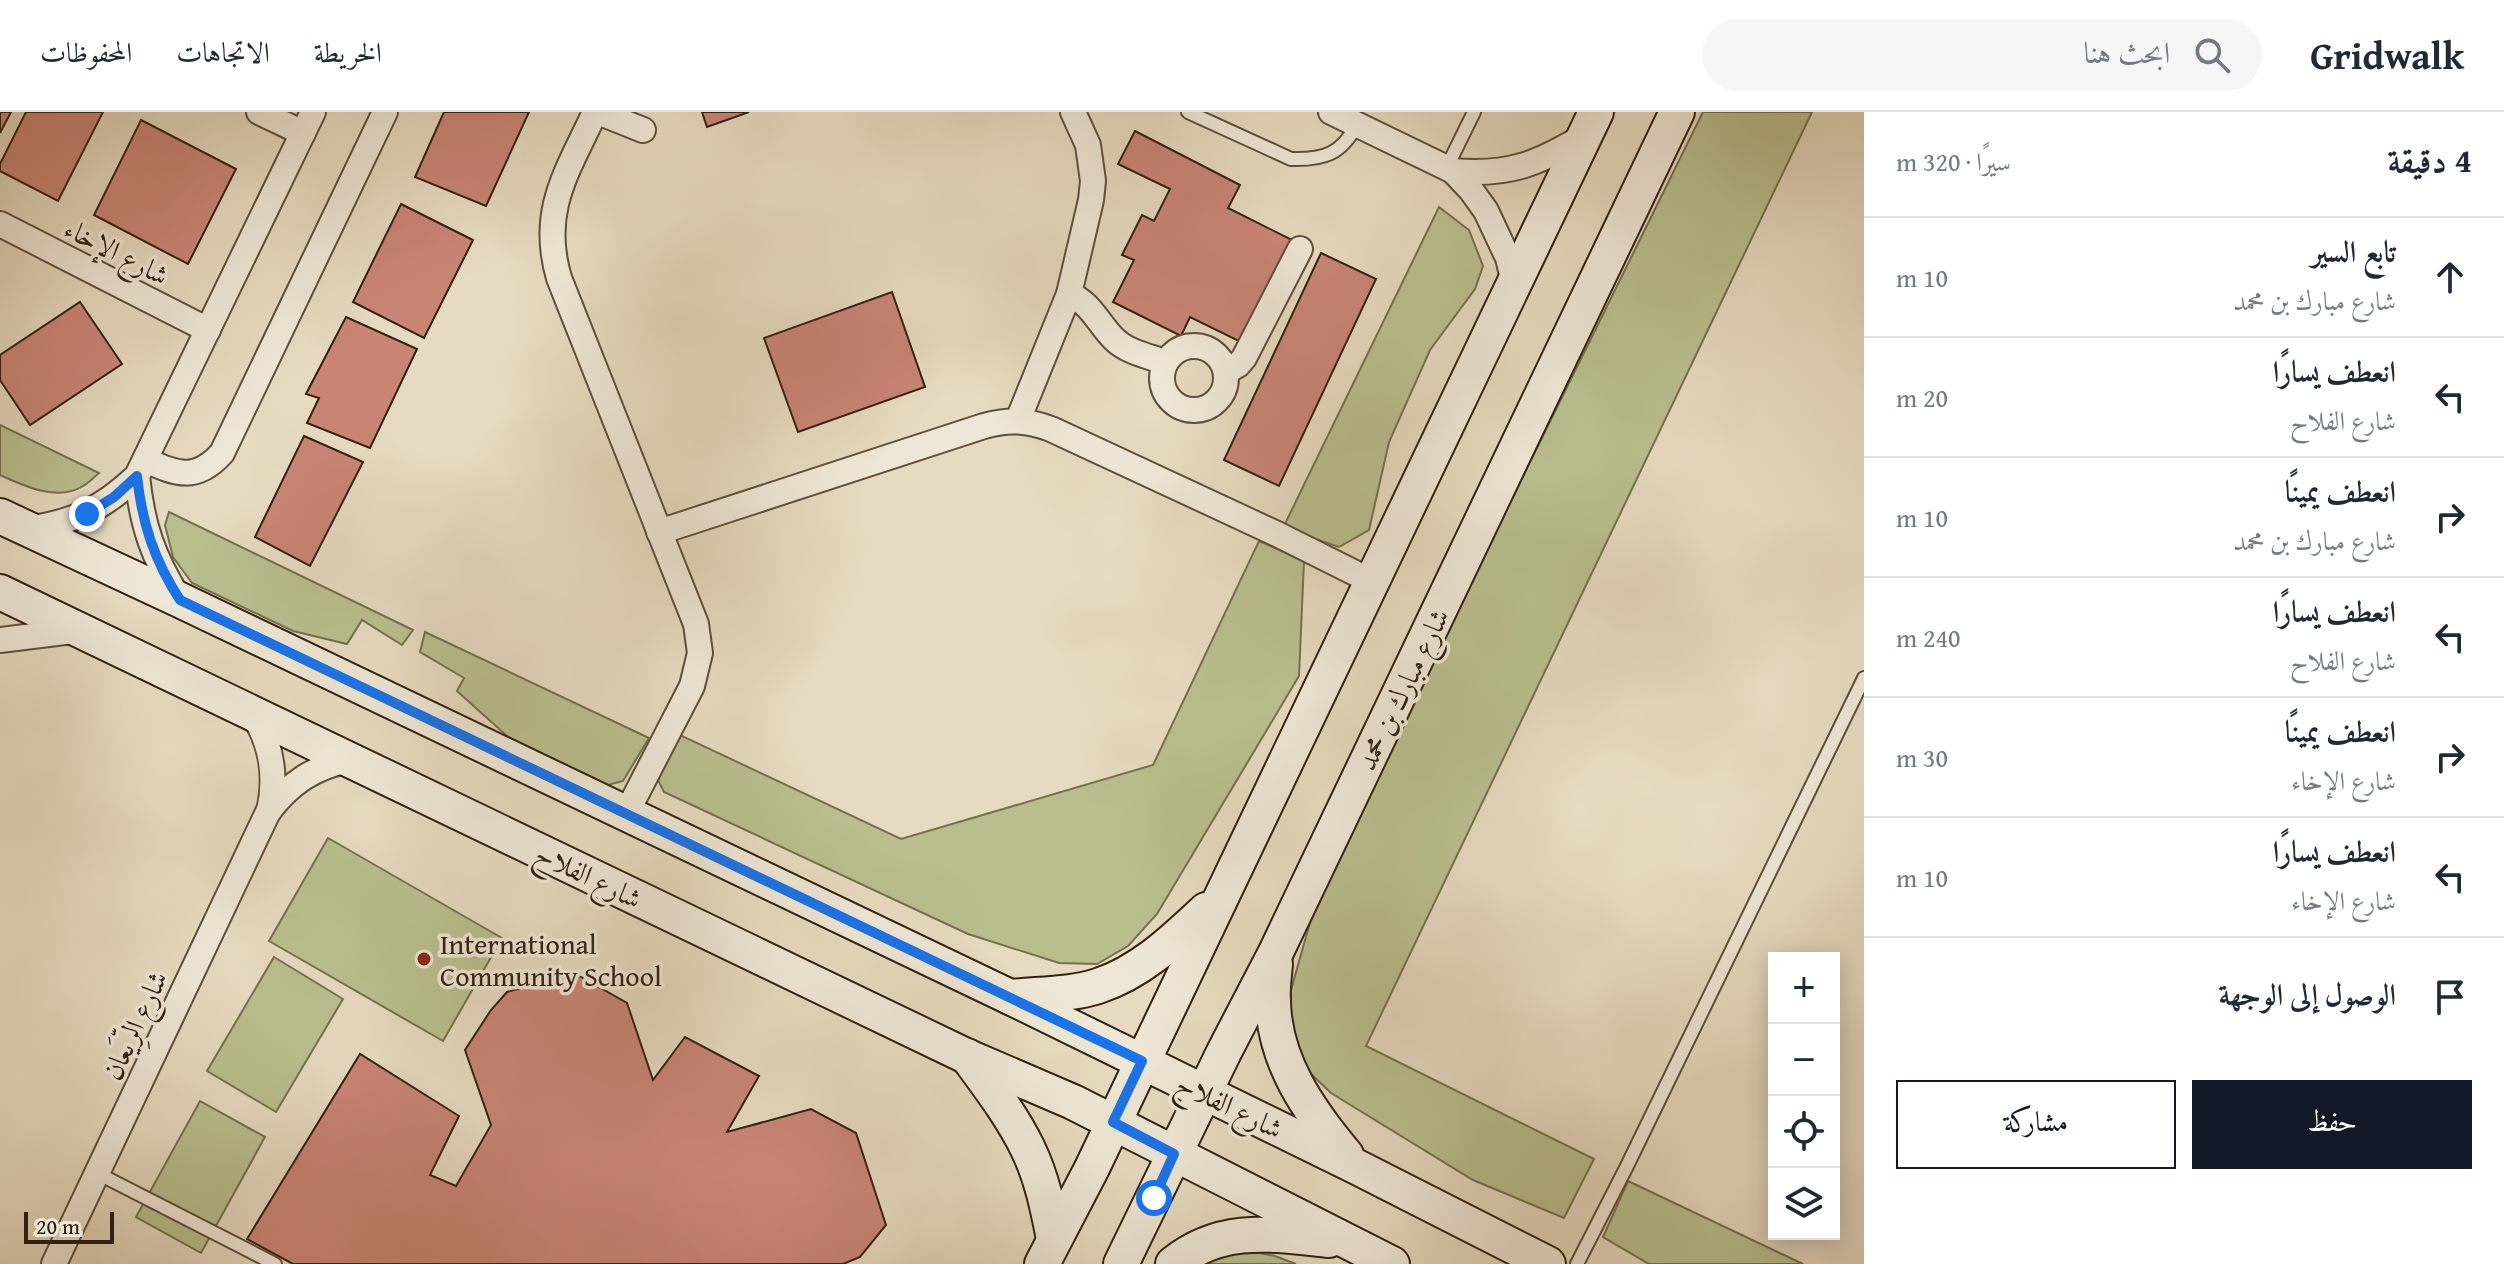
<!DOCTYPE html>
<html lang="ar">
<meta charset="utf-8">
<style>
:root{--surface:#fff;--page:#f6f6f7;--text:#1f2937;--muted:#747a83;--line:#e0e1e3;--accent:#111827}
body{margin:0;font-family:"Gentium Book Plus",Amiri,serif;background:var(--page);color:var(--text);direction:rtl}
.controls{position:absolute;right:24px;bottom:24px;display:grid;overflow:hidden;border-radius:0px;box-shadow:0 4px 20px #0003}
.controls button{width:72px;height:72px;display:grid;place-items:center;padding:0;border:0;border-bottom:2px solid var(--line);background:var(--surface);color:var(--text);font:40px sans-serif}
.scale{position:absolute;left:24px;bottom:20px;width:90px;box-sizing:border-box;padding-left:8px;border:4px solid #322111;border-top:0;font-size:22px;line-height:28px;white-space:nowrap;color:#322111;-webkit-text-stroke:6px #efe7d6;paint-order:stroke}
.stop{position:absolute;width:24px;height:24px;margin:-18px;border:6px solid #1a73e8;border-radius:50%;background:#fff}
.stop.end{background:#1a73e8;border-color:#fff;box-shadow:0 2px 8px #0008}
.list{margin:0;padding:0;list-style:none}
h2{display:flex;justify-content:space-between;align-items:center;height:104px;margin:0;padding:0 32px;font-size:34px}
h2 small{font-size:26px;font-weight:400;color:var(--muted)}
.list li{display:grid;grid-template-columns:52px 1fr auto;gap:24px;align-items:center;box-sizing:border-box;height:120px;padding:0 32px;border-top:2px solid var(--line)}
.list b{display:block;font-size:30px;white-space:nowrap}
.list p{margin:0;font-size:26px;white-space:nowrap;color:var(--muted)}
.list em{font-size:26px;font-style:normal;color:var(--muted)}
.actions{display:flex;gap:16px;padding:24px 32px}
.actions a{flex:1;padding:18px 0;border:2px solid var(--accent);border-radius:0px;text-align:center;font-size:28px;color:var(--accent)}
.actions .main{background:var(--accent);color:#fff}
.icon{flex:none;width:44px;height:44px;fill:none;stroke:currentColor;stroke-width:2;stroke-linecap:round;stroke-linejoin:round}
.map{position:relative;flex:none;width:1864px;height:1152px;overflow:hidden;direction:ltr}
header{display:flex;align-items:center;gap:48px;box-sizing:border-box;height:112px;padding:0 40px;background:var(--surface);border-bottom:2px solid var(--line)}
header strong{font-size:38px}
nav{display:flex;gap:44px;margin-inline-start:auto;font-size:28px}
.search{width:560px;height:72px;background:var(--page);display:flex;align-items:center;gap:20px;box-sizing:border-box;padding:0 28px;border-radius:44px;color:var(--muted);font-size:30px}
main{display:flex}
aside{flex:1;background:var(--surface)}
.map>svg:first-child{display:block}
.green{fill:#babe8f;stroke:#767050;stroke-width:2}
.building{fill:#c98476;stroke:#322111;stroke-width:2}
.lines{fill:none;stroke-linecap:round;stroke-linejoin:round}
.service-casing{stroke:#5f4f3d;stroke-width:16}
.minor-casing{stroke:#5f4f3d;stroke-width:28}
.secondary-casing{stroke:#322111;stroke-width:38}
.service{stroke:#efe7d6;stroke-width:12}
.minor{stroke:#efe7d6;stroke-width:24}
.secondary{stroke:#efe7d6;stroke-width:34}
.route{stroke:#1a73e8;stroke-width:10}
.poi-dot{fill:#8f2418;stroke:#efe7d6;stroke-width:3}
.labels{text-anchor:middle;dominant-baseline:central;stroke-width:7;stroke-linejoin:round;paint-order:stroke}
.street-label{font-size:28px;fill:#322111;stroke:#efe7d6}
.poi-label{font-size:28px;fill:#322111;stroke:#efe7d6;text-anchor:start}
</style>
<header>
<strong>Gridwalk</strong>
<div class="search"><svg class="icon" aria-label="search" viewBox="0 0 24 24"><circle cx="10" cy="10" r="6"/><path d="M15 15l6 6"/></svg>ابحث هنا</div>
<nav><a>الخريطة</a><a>الاتجاهات</a><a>المحفوظات</a></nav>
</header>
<main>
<aside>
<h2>4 دقيقة<small>سيرًا · 320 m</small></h2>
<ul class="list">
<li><svg class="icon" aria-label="ahead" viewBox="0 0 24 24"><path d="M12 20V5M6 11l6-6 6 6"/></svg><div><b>تابع السير</b><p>شارع مبارك بن محمد</p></div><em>10 m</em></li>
<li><svg class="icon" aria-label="left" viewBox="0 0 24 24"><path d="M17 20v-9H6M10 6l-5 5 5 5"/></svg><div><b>انعطف يسارًا</b><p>شارع الفلاح</p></div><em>20 m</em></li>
<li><svg class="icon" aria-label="right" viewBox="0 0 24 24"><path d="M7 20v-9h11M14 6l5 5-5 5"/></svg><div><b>انعطف يمينًا</b><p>شارع مبارك بن محمد</p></div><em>10 m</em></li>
<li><svg class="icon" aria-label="left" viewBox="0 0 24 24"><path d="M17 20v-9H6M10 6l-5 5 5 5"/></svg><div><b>انعطف يسارًا</b><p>شارع الفلاح</p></div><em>240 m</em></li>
<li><svg class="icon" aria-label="right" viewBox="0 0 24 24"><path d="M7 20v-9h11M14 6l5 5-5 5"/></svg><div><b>انعطف يمينًا</b><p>شارع الإخاء</p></div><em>30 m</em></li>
<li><svg class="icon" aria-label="left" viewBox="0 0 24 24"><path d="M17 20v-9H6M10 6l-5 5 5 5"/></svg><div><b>انعطف يسارًا</b><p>شارع الإخاء</p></div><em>10 m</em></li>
<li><svg class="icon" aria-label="arrive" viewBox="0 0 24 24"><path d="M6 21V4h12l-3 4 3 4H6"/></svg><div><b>الوصول إلى الوجهة</b></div></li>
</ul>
<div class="actions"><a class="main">حفظ</a><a>مشاركة</a></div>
</aside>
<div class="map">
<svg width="1864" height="1152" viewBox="0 0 1864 1152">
<rect width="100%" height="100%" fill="#e6dac0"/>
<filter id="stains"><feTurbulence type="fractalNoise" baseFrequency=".0025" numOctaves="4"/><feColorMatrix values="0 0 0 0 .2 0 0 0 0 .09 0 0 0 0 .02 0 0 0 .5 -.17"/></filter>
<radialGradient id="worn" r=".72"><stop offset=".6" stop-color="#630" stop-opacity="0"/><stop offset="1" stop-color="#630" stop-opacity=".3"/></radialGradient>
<g class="green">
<polygon points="1703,0 1812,0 1366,934 1594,1047 1564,1106 1473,1068 1331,981 1309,960 1295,936 1290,911 1291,878 1320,775"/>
<polygon points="1439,95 1469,118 1483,154 1475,177 1430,238 1389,330 1369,418 1339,435 1283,416"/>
<path d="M0 313 99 361C94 365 89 371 83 374 58 390 24 374 0 363Z"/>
<polygon points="169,400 413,518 402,533 362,508 347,532 293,519 192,471 173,445 165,413"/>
<polygon points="1259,429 1304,449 1299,564 1157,802 1128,834 1097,852 1059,851 968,822 664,680 658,668 680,623 901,727 1153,653"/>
<polygon points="425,520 649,626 623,669 608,673 508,625 457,579 464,566 420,540"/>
<polygon points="328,726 502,826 443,929 269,829"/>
<polygon points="274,845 343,887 276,1000 207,959"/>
<polygon points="200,989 265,1025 201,1141 136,1105"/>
<polygon points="1628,1069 1803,1152 1649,1152 1603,1125"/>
<polygon points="1240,1137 1275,1144 1296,1152 1191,1152"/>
</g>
<g class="building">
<polygon points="0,0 11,0 0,21"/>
<polygon points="26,0 103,0 58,89 0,59 0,52"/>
<polygon points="444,0 529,0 486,94 415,65"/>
<polygon points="702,0 749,0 707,15"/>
<polygon points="141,8 236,57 188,152 94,103"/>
<polygon points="1135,19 1240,73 1228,96 1300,132 1249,234 1190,205 1181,224 1113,190 1134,148 1122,143 1142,103 1154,109 1170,77 1118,52"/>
<polygon points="401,92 473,128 424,226 353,190"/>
<polygon points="1321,141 1376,167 1279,374 1224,348"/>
<polygon points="892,180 925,275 798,320 764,226"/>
<polygon points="80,190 122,252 30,313 0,268 0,243"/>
<polygon points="346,205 417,237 370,336 307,311 319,286 306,282"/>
<polygon points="304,324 363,350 310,454 255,425"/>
<polygon points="574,861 627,891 653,968 685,925 759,964 727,1020 811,997 856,1021 886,1113 860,1145 843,1152 293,1152 247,1127 360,942 459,1004 430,1063 456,1074 491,1013 465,938 491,898 507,880"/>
</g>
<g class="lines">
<defs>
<g id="service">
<path d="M1188 0 1291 47C1324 48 1342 42 1357 12"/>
<polyline points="1447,55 1474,0"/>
<polyline points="97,1061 275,1152"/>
<polyline points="1577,1152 1627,1054 1864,566"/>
</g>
<g id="minor">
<polyline points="259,0 303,21"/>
<path d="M595 0C568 59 539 98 559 166L696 512 700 541 692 574 626 702"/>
<polyline points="598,0 643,18"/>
<polyline points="1331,0 1453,59 1471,78 1486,99 1508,146 1514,171"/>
<path d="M1453 59C1508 64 1538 52 1584 24"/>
<polyline points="0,112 208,218"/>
<path d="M1069 182C1091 191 1098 211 1114 227 1127 240 1148 244 1165 250"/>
<circle cx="1194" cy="266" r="32"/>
<polyline points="1226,260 1238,253 1244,246 1300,137"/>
<polyline points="1018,308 1069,182 1091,88 1093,69 1088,33 1073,0"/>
<path d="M145 348C177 362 196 370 222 341L385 0"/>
<path d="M137 364C142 413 153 446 180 488"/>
<path d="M27 417C75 410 102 397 137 364L313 0"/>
<path d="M659 420 984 314C1009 307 1027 308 1051 317L1277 422 1371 469"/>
<polyline points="0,528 81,518"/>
<path d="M253 602C272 633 277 664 269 699"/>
<path d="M54 1152 268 700C290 671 314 655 349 648"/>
</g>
<g id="secondary">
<polyline points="0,404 180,488 1010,885 1355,1054 1548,1152"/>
<polyline points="0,480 966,944 1073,990 1392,1152"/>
<path d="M1275 852C1274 864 1272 877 1273 889 1274 949 1309 999 1346 1043"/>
<path d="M1010 885C1039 882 1071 883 1098 874 1141 860 1174 828 1206 798"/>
<path d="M967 944C989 974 1012 1004 1028 1037 1042 1066 1048 1096 1054 1127"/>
<polyline points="1042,1152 1092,1056 1596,0"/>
<polyline points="1121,1152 1224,940 1276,840 1677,0"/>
<path d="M1173 1152C1221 1113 1271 1122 1329 1128"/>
</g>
</defs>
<use href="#service" class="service-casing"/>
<use href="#minor" class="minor-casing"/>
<use href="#secondary" class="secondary-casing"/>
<use href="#service" class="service"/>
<use href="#minor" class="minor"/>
<use href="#secondary" class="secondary"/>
</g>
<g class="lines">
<path class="route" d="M87 402 114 385 137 364C142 411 154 448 180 488L1142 949 1113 1010 1174 1042 1154 1086"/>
</g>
<circle class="poi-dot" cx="424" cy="847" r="8"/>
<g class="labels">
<g class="street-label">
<text transform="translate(117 139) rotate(27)">شارع الإخاء</text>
<text transform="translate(1402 577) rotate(-64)">شارع مبارك بن محمد</text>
<text transform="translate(589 763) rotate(26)">شارع الفلاح</text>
<text transform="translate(134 913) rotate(-65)">شارع الرِّيَعان</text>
<text transform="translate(1230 993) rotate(26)">شارع الفلاح</text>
</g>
<g class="poi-label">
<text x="440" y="831">International<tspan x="440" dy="32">Community School</tspan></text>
</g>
</g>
<rect width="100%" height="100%" filter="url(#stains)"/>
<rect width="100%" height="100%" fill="url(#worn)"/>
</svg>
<div class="controls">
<button>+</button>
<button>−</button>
<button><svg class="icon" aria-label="locate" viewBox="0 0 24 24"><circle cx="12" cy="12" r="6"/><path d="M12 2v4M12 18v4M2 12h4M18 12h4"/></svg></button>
<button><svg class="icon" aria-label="layers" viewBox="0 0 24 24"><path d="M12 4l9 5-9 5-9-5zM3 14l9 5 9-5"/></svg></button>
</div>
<div class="scale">20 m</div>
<div class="stop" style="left:1154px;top:1086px"></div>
<div class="stop end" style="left:87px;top:402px"></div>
</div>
</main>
